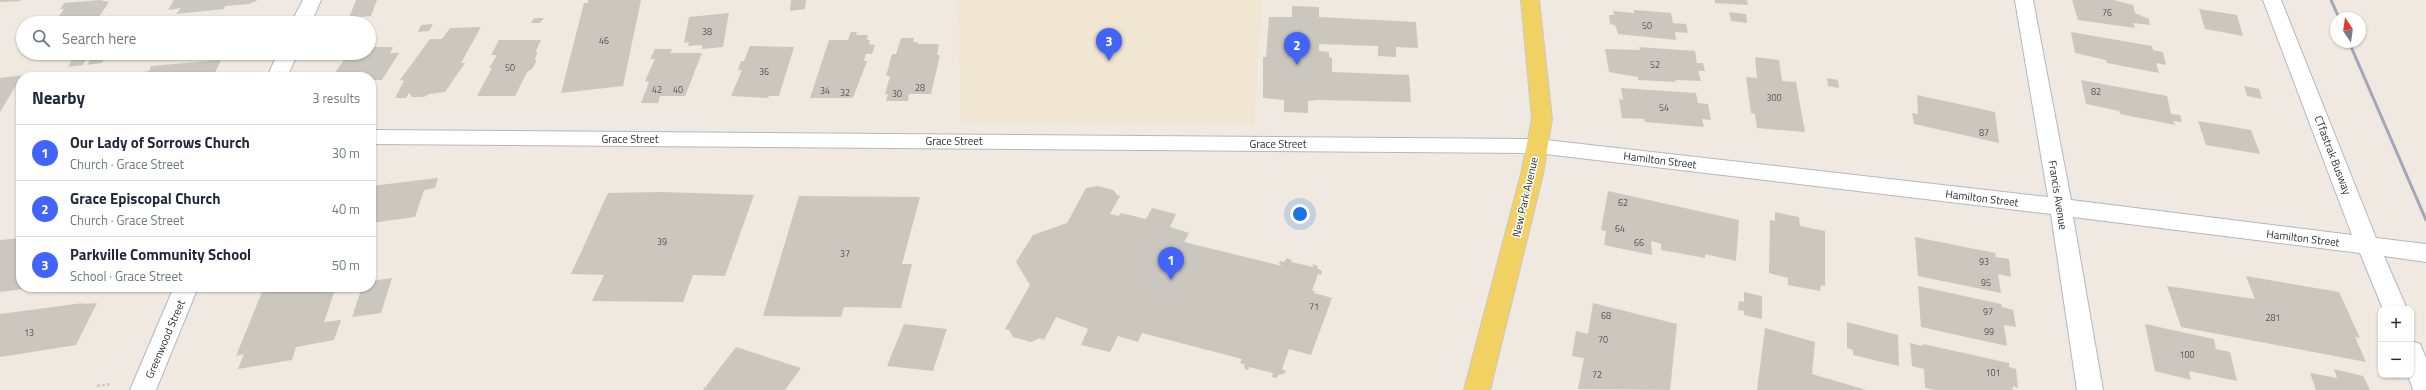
<!DOCTYPE html>
<meta charset="utf-8">
<style>
:root{--surface:#fff;--page:#f6f6f7;--text:#1f2937;--muted:#747a83;--line:#e0e1e3;--accent:#4264fb}
body{margin:0;font-family:"Titillium Web",sans-serif;background:var(--page);color:var(--text)}
.controls{position:absolute;right:12px;bottom:12px;display:grid;overflow:hidden;border-radius:8px;box-shadow:0 1px 3px #0004}
.controls button{width:36px;height:36px;display:grid;place-items:center;padding:0;border:0;border-bottom:1px solid var(--line);background:var(--surface);color:var(--text);font:20px sans-serif}
.compass{position:absolute;left:2330px;top:12px;width:36px;height:36px;border-radius:50%;background:var(--surface);box-shadow:0 1px 3px #0004;rotate:347deg}
.you{position:absolute;left:1300px;top:214px;width:14px;height:14px;margin:-10px;border:3px solid #fff;border-radius:50%;background:#1a73e8;box-shadow:0 0 0 6px #1a73e833}
.badge{display:grid;place-items:center;width:26px;height:26px;border-radius:50%;background:var(--accent);color:#fff;font-size:13px;font-weight:700}
.pin{position:absolute;translate:-50% -33px;filter:drop-shadow(0 1px 2px #0008)}
.pin::after{content:'';position:absolute;top:21px;width:14px;height:12px;background:inherit;clip-path:polygon(0 0,100% 0,50% 100%)}
.list{margin:0;padding:0;list-style:none}
h2{display:flex;justify-content:space-between;align-items:center;height:52px;margin:0;padding:0 16px;font-size:17px}
h2 small{font-size:13px;font-weight:400;color:var(--muted)}
.list li{display:grid;grid-template-columns:26px 1fr auto;gap:12px;align-items:center;box-sizing:border-box;height:56px;padding:0 16px;border-top:1px solid var(--line)}
.list b{display:block;font-size:15px;white-space:nowrap}
.list p{margin:0;font-size:13px;white-space:nowrap;color:var(--muted)}
.list em{font-size:13px;font-style:normal;color:var(--muted)}
.icon{flex:none;width:22px;height:22px;fill:none;stroke:currentColor;stroke-width:2;stroke-linecap:round;stroke-linejoin:round}
.map{position:relative;flex:none;width:2426px;height:390px;overflow:hidden}
.search{position:absolute;background:var(--surface);box-shadow:0 1px 3px #0004;left:16px;top:16px;width:360px;height:44px;display:flex;align-items:center;gap:10px;box-sizing:border-box;padding:0 14px;border-radius:22px;color:var(--muted);font-size:15px}
.panel{position:absolute;background:var(--surface);box-shadow:0 1px 3px #0004;left:16px;top:72px;width:360px;height:220px;border-radius:16px}
.map>svg:first-child{display:block}
.education{fill:#f0e6d1}
.building{fill:#cbc7bf}
.lines{fill:none;stroke-linecap:round;stroke-linejoin:round}
.minor-casing{stroke:#b4b7c1;stroke-width:2}
.major-casing{stroke:#c9c9c9;stroke-width:2}
.path{stroke:#c9c9c9;stroke-width:2.5;stroke-dasharray:3 2;stroke-linecap:butt}
.minor{fill:#fff;fill-rule:evenodd}
.major{fill:#f2d163;fill-rule:evenodd}
.rail{stroke:#a3a6b8;stroke-width:3}
.labels{text-anchor:middle;dominant-baseline:central;stroke-width:3;stroke-linejoin:round;paint-order:stroke}
.number-label{font-size:9px;fill:#555452}
.street-label{font-size:11px;fill:#2e2e2e;stroke:#fff}
</style>
<div class="map">
<svg width="2426" height="390" viewBox="0 0 2426 390">
<rect width="100%" height="100%" fill="#efe9e1"/>
<polygon class="education" points="958,0 1262,0 1254,125 961,122"/>
<g class="building">
<polygon points="0,0 21,0 21,1 0,2"/>
<polygon points="100,0 109,2 99,17 107,16 102,23 54,23 64,9 60,9 64,3"/>
<polygon points="174,0 258,0 249,4 225,6 224,9 176,14 181,8 168,10"/>
<polygon points="356,0 377,0 371,16 349,18"/>
<polygon points="588,0 641,0 623,86 561,93 584,3 588,3"/>
<polygon points="791,0 806,0 805,9 790,11"/>
<polygon points="1715,0 1747,0 1748,5 1715,3"/>
<polygon points="2072,0 2113,0 2133,5 2135,13 2149,19 2150,25 2133,23 2135,28 2078,20"/>
<polygon points="1292,6 1319,7 1319,17 1416,22 1418,48 1396,47 1396,57 1378,56 1378,46 1319,44 1319,51 1329,52 1329,57 1332,58 1332,72 1409,75 1411,102 1318,100 1308,101 1308,113 1284,112 1284,100 1263,98 1263,57 1266,57 1269,17 1292,17"/>
<polygon points="2199,9 2237,15 2243,36 2205,29"/>
<polygon points="1634,10 1671,13 1673,23 1686,24 1688,33 1675,32 1676,40 1618,34 1615,25 1610,24 1609,15 1614,15 1613,11 1634,13"/>
<polygon points="1729,12 1746,14 1747,23 1731,21"/>
<polygon points="729,13 723,47 702,49 702,45 688,46 689,42 684,43 689,17"/>
<polygon points="244,16 243,18 249,17 246,23 192,23"/>
<polygon points="534,18 544,18 540,23 531,23"/>
<polygon points="433,24 429,31 418,32 421,25"/>
<polygon points="481,27 461,63 465,63 445,92 429,94 424,97 412,97 409,93 406,98 395,98 404,81 400,80 430,39 442,39 450,28"/>
<polygon points="851,32 857,32 856,35 868,35 867,40 870,40 869,44 875,45 872,54 866,54 864,61 867,61 853,98 810,98 829,40 848,40"/>
<polygon points="2071,32 2152,46 2153,50 2163,52 2166,65 2156,63 2159,73 2107,63 2106,60 2075,53"/>
<polygon points="901,38 914,38 913,42 918,42 917,44 939,44 937,55 940,55 931,94 909,94 908,101 886,101 888,94 885,94 890,76 886,76 892,54 896,54"/>
<polygon points="499,40 541,40 535,53 538,52 535,59 536,62 532,69 527,72 515,96 477,96 492,68 489,68 497,55 491,55"/>
<polygon points="750,46 794,47 779,96 769,96 768,98 731,96 742,70 738,70 741,61 744,61"/>
<polygon points="369,47 393,47 390,53 399,53 382,80 371,80 371,77 332,77 348,54 369,53"/>
<polygon points="1639,47 1695,51 1697,63 1703,63 1705,71 1698,71 1701,81 1675,80 1676,82 1638,80 1638,77 1609,72 1605,49 1640,50"/>
<polygon points="655,49 672,49 670,53 702,53 685,96 660,96 658,103 641,103 649,82 645,81 655,59 650,59"/>
<polygon points="90,53 83,65 68,67 75,54"/>
<polygon points="94,53 108,53 102,63 87,65"/>
<polygon points="146,53 168,53 166,55 148,57 149,56 145,56"/>
<polygon points="1755,57 1779,60 1782,81 1796,82 1805,132 1757,128 1755,114 1751,113 1746,77 1757,78"/>
<polygon points="221,60 213,77 118,77 149,71 151,66"/>
<polygon points="24,75 21,77 0,112 0,78"/>
<polygon points="1827,78 1838,80 1839,88 1828,86"/>
<polygon points="2081,80 2167,96 2171,114 2180,115 2182,122 2173,121 2175,125 2120,114 2119,111 2086,104"/>
<polygon points="2244,86 2259,89 2262,99 2247,96"/>
<polygon points="1621,88 1696,93 1698,103 1708,104 1711,120 1702,119 1704,127 1645,122 1644,119 1622,118 1619,99 1623,100"/>
<polygon points="1917,95 1995,112 1999,143 1914,124 1912,113 1918,114"/>
<polygon points="2198,121 2251,130 2260,154 2206,145"/>
<polygon points="438,178 435,188 424,190 415,217 371,223 371,186"/>
<polygon points="1098,186 1113,190 1117,195 1120,196 1110,214 1119,216 1121,213 1146,219 1152,208 1176,214 1170,227 1189,233 1184,242 1282,266 1279,264 1280,261 1284,262 1287,258 1292,260 1291,262 1313,267 1313,264 1318,266 1317,268 1322,271 1321,275 1318,274 1312,291 1315,291 1314,293 1332,298 1311,355 1289,349 1282,369 1286,371 1284,374 1278,375 1277,378 1272,377 1273,373 1249,367 1248,370 1245,369 1244,364 1240,363 1242,359 1142,333 1138,342 1118,336 1110,352 1081,345 1088,329 1056,317 1044,340 1040,338 1031,342 1013,337 1009,330 1005,329 1030,285 1016,262 1033,235 1067,223 1086,188"/>
<polygon points="1608,191 1739,220 1736,261 1705,254 1705,258 1661,250 1661,244 1651,241 1652,255 1604,245 1606,231 1601,230"/>
<polygon points="662,192 754,195 725,276 693,275 683,302 592,301 604,275 571,274 608,193"/>
<polygon points="799,196 920,197 902,264 912,264 901,308 844,307 841,317 763,316"/>
<polygon points="1775,212 1799,217 1800,226 1825,231 1825,286 1821,285 1820,291 1788,285 1788,278 1769,273 1770,220 1775,221"/>
<polygon points="1915,237 1995,253 1996,257 2009,259 2011,277 1998,274 2001,293 1918,276"/>
<polygon points="21,238 21,287 31,288 0,292 0,240"/>
<polygon points="2246,276 2339,292 2360,338 2355,337 2366,362 2181,327 2167,286 2255,299"/>
<polygon points="392,278 381,313 352,317 362,287 371,287 371,281"/>
<polygon points="1918,286 2001,304 2002,307 2013,310 2016,327 2004,325 2007,346 1921,327"/>
<polygon points="264,287 336,287 324,322 341,320 334,340 296,347 292,360 238,369 244,354 236,356"/>
<polygon points="1744,292 1762,296 1762,319 1744,315 1744,311 1738,310 1739,301 1744,302"/>
<polygon points="83,303 82,304 97,303 76,345 0,357 0,314"/>
<polygon points="1593,303 1677,324 1670,390 1578,389 1584,358 1572,356 1576,331 1588,334"/>
<polygon points="1847,322 1898,335 1899,366 1853,355 1853,350 1847,348"/>
<polygon points="904,324 947,329 933,371 887,366"/>
<polygon points="2145,324 2214,339 2216,349 2230,352 2237,381 2189,371 2191,380 2155,371"/>
<polygon points="1765,328 1815,342 1812,374 1866,390 1757,390"/>
<polygon points="1910,343 1923,346 1923,344 2009,363 2009,367 2016,369 2018,388 2012,386 2013,390 1935,390 1925,388 1924,369 1912,366"/>
<polygon points="736,347 801,368 785,390 703,390"/>
<polygon points="2334,369 2363,376 2370,390 2316,390 2310,373 2337,378"/>
</g>
<g class="lines">
<defs>
<g id="minor">
<polygon points="303,0 321,0 311,23 291,23"/>
<polygon points="2015,0 2033,0 2071,200 2352,235 2263,0 2281,0 2376,238 2426,244 2426,262 2384,256 2407,309 2383,309 2360,253 2073,217 2103,390 2077,390 2051,214 1537,153 371,144 371,130 1537,139 2048,197"/>
<polygon points="278,53 298,53 287,77 267,77"/>
<polygon points="174,287 198,287 156,390 130,390"/>
<polygon points="2411,341 2420,344 2426,358 2426,390 2413,390 2408,375 2411,375"/>
</g>
<polygon id="major" points="1521,0 1539,0 1552,119 1543,174 1490,390 1464,390 1521,174 1532,119"/>
</defs>
<use href="#minor" class="minor-casing"/>
<use href="#major" class="major-casing"/>
<polyline class="path" points="97,386 111,384"/>
<use href="#minor" class="minor"/>
<use href="#major" class="major"/>
<g class="rail">
<polyline points="2331,0 2339,18"/>
<polyline points="2349,42 2426,220"/>
</g>
</g>
<g class="labels">
<g class="number-label">
<text x="2107" y="12">76</text>
<text x="1647" y="25">50</text>
<text x="707" y="31">38</text>
<text x="604" y="40">46</text>
<text x="1655" y="64">52</text>
<text x="510" y="67">50</text>
<text x="764" y="71">36</text>
<text x="920" y="87">28</text>
<text x="657" y="89">42</text>
<text x="678" y="89">40</text>
<text x="825" y="90">34</text>
<text x="2096" y="91">82</text>
<text x="845" y="92">32</text>
<text x="897" y="93">30</text>
<text x="1774" y="97">300</text>
<text x="1664" y="107">54</text>
<text x="1984" y="132">87</text>
<text x="1623" y="202">62</text>
<text x="1620" y="228">64</text>
<text x="662" y="241">39</text>
<text x="1639" y="242">66</text>
<text x="845" y="253">37</text>
<text x="1984" y="261">93</text>
<text x="1986" y="282">95</text>
<text x="1314" y="306">71</text>
<text x="1988" y="311">97</text>
<text x="1606" y="315">68</text>
<text x="2273" y="317">281</text>
<text x="1989" y="331">99</text>
<text x="29" y="332">13</text>
<text x="1603" y="339">70</text>
<text x="2187" y="354">100</text>
<text x="1993" y="372">101</text>
<text x="1597" y="374">72</text>
</g>
<g class="street-label">
<text x="630" y="139">Grace Street</text>
<text x="954" y="141">Grace Street</text>
<text x="1278" y="144">Grace Street</text>
<text transform="translate(2333 155) rotate(69)">CTfastrak Busway</text>
<text transform="translate(1660 160) rotate(7)">Hamilton Street</text>
<text transform="translate(2058 195) rotate(81)">Francis Avenue</text>
<text transform="translate(1525 197) rotate(-77)">New Park Avenue</text>
<text transform="translate(1982 198) rotate(7)">Hamilton Street</text>
<text transform="translate(2303 238) rotate(7)">Hamilton Street</text>
<text transform="translate(165 339) rotate(-67)">Greenwood Street</text>
</g>
</g>
</svg>
<div class="controls">
<button>+</button>
<button>−</button>
</div>
<svg class="compass" viewBox="-18 -18 36 36"><path d="M0-13l5 13h-10z" fill="#e53935"/><path d="M0 13l5-13h-10z" fill="#747a83"/></svg>
<div class="you"></div>
<div class="pin badge" style="left:1171px;top:280px">1</div>
<div class="pin badge" style="left:1297px;top:65px">2</div>
<div class="pin badge" style="left:1109px;top:61px">3</div>
<div class="search"><svg class="icon" aria-label="search" viewBox="0 0 24 24"><circle cx="10" cy="10" r="6"/><path d="M15 15l6 6"/></svg>Search here</div>
<section class="panel">
<h2>Nearby<small>3 results</small></h2>
<ul class="list">
<li><span class="badge">1</span><div><b>Our Lady of Sorrows Church</b><p>Church · Grace Street</p></div><em>30 m</em></li>
<li><span class="badge">2</span><div><b>Grace Episcopal Church</b><p>Church · Grace Street</p></div><em>40 m</em></li>
<li><span class="badge">3</span><div><b>Parkville Community School</b><p>School · Grace Street</p></div><em>50 m</em></li>
</ul>
</section>
</div>
